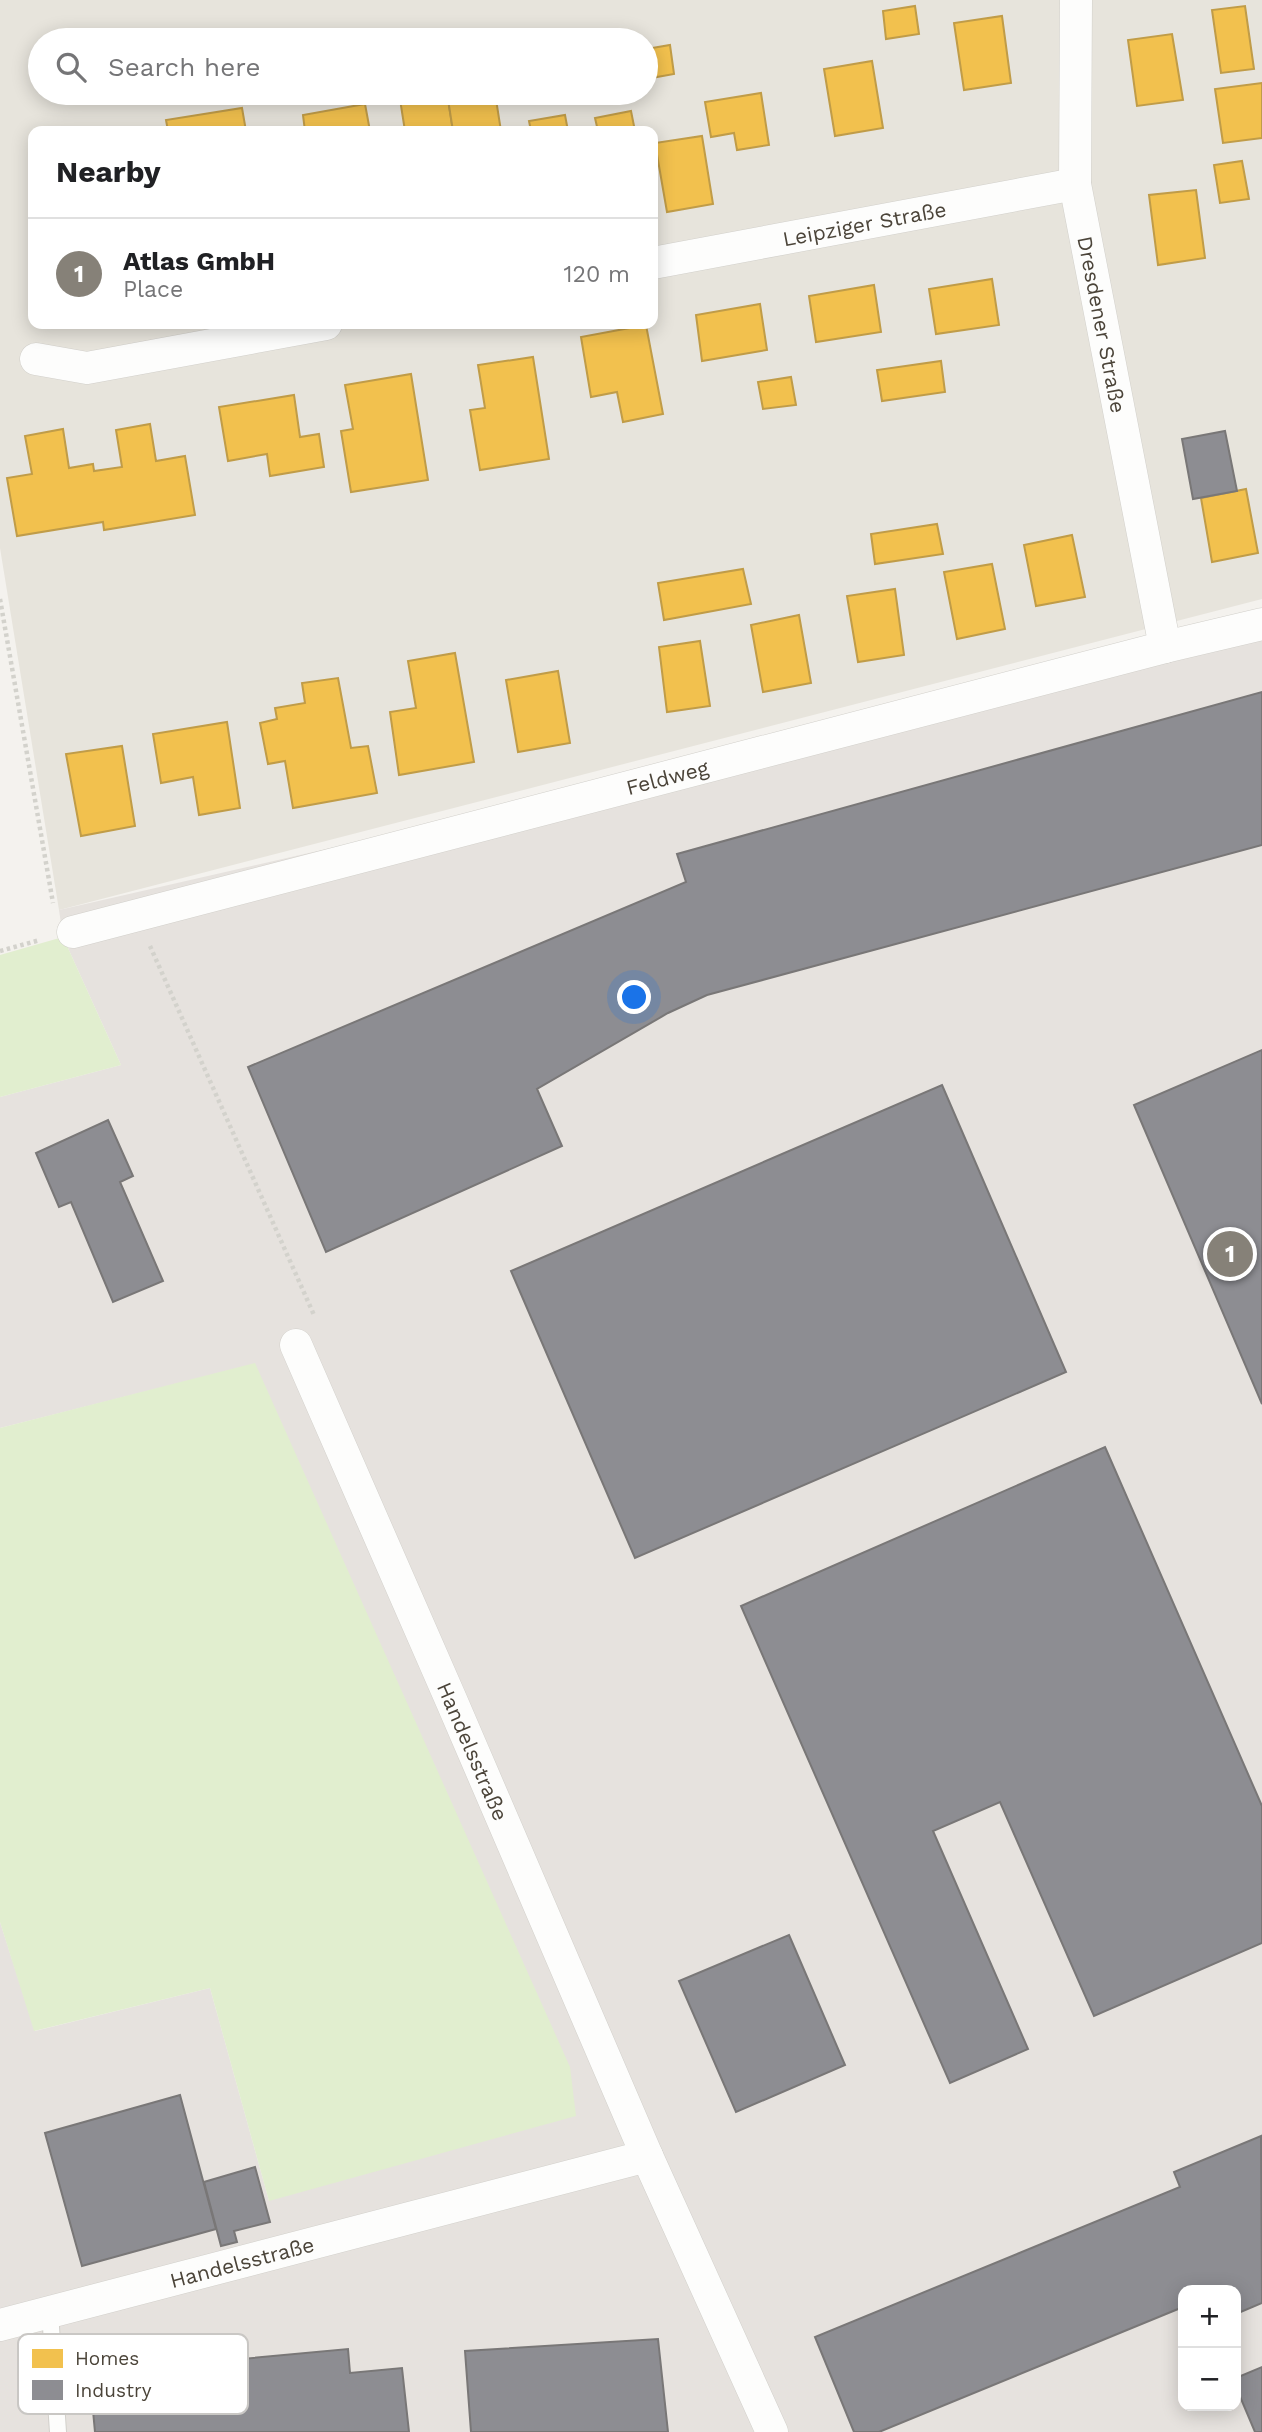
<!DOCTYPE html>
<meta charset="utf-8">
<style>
:root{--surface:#fff;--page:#f6f6f6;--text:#202124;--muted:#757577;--line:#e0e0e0;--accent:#868178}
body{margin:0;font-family:"Work Sans",sans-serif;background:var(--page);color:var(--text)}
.controls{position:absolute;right:21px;bottom:21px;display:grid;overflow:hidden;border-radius:14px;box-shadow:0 4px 18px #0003}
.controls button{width:63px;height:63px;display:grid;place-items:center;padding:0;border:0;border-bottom:2px solid var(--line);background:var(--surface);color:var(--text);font:35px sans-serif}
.you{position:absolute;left:635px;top:998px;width:24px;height:24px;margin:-18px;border:5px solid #fff;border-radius:50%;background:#1a73e8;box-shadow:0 0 0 10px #1a73e833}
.badge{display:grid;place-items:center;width:46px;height:46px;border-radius:50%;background:var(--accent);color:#fff;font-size:23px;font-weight:700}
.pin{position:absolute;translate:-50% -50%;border:4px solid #fff;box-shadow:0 2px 7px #0006}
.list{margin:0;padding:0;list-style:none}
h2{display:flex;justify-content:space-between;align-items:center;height:91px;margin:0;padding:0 28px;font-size:30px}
h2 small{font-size:23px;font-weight:400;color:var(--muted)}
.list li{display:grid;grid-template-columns:46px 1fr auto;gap:21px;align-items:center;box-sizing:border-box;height:112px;padding:0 28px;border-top:2px solid var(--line)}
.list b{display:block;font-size:26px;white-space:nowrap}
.list p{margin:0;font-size:23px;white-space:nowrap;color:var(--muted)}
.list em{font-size:23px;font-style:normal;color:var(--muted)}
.icon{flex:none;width:38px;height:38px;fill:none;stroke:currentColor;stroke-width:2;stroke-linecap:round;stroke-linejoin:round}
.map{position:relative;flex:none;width:1262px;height:2432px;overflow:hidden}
.search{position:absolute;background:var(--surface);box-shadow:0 4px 18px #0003;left:28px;top:28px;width:630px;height:77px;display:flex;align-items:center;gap:18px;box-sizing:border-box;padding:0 24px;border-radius:38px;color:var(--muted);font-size:26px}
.panel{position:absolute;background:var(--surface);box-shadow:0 4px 18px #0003;left:28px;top:126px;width:630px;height:203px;border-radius:14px}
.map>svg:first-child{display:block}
.residential{fill:#e7e4dc;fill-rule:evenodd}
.industrial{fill:#e6e2de;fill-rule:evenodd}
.green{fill:#e1eecf}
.homes{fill:#f2c14e;stroke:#c09c48;stroke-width:2}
.industry{fill:#8d8d92;stroke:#797777;stroke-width:2}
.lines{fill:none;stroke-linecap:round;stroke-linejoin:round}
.service-casing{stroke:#d2d0cb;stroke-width:18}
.minor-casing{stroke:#d2d0cb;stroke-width:33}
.path{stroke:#d3d2cc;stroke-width:4.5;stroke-dasharray:3.5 3.5;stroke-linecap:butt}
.service{stroke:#fdfdfc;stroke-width:16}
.minor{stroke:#fdfdfc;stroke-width:32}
.labels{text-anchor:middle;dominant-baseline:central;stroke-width:7;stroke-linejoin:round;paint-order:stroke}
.street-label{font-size:21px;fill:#4b4439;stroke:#fff}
.key{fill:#fff;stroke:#c9c7c4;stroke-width:2}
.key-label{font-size:19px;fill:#4b4439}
</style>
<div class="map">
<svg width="1262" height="2432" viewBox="0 0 1262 2432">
<rect width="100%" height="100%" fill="#f4f2ee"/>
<path class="residential" d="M0 0H1262V599L59 910 0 548ZM40 40H646V93H40ZM33 131H653V324H33Z"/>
<path class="industrial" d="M1262 635V2432H0V1922L35 2031 210 1988 269 2201 255 1364 0 1428V1097L121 1065 63 937 59 910ZM1183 2290H1236V2406H1183Z"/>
<g class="green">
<polygon points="63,937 121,1065 0,1097 0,955"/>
<polygon points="255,1363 570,2067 576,2116 269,2201 210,1988 34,2031 0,1922 0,1428"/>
</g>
<g class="homes">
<polygon points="915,6 919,34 886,39 883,11"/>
<polygon points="1245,6 1254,69 1221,73 1212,10"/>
<polygon points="1002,16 1011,83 964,90 954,23"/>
<polygon points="1172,34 1183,100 1137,106 1128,40"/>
<polygon points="670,45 674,74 646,79 646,49"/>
<polygon points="872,61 883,128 835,136 824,69"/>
<polygon points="1262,83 1262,138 1223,143 1215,89"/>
<polygon points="399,93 447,93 453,131 405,131"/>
<polygon points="447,93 495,93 501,131 453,131"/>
<polygon points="761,93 769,145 737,150 734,133 711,137 705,102"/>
<polygon points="365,104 370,131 305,131 303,115"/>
<polygon points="242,108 246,131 168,131 166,120"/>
<polygon points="631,111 635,131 598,131 595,118"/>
<polygon points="565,115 568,131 531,131 529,121"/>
<polygon points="702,136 713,204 667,212 655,143"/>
<polygon points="1242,161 1249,199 1220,203 1214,165"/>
<polygon points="1196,190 1205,258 1158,265 1149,195"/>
<polygon points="992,279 999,325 936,334 929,289"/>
<polygon points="874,285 881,332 816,342 809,296"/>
<polygon points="760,304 767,350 702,361 696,315"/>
<polygon points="646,325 663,414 623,422 617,392 591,397 581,337"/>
<polygon points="533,357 549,459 480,470 470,410 485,408 478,365"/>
<polygon points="941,361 945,392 882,401 877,370"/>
<polygon points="411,374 428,480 351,492 341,431 353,429 345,385"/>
<polygon points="791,377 796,405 763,409 758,382"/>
<polygon points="294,395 300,437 319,434 324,467 270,476 267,454 228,461 219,407"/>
<polygon points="150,424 156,461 185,456 195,515 104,530 103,522 17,536 7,478 32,474 25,436 63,429 69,468 93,464 94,471 122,467 116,430"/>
<polygon points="1246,489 1258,553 1212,562 1201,498"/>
<polygon points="937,524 943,554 875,564 871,534"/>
<polygon points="1072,535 1085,597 1036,606 1024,545"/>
<polygon points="992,564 1005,629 957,639 944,572"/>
<polygon points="743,569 751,604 664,620 658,583"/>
<polygon points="895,589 904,655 858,662 847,596"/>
<polygon points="799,615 811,683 763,692 751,625"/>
<polygon points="700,641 710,706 667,712 659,647"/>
<polygon points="455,653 474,762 399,775 390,712 416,708 408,661"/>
<polygon points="558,671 570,743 518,752 506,680"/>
<polygon points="338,678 351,748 368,746 377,793 293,808 285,761 268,764 260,723 277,719 275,708 305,703 302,683"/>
<polygon points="227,722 240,808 199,815 193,777 161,783 153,734"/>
<polygon points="122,746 135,826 81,836 66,754"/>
</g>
<g class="industry">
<polygon points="1225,431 1237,491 1193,499 1182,439"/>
<polygon points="1262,692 1262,845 707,995 668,1013 537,1089 562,1146 326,1252 248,1067 686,882 677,854"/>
<polygon points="1262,1050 1262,1404 1134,1105"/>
<polygon points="942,1085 1066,1372 635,1558 511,1271"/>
<polygon points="108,1120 133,1176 120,1182 163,1281 113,1302 71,1202 59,1207 36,1153"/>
<polygon points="1105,1447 1262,1806 1262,1943 1094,2016 1000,1802 933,1831 1028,2049 950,2083 741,1606"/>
<polygon points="789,1935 845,2065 736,2112 679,1981"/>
<polygon points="180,2095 216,2229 82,2266 45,2133"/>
<polygon points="1261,2136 1262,2303 1236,2314 1236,2290 1183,2290 1183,2307 879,2432 854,2432 815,2337 1180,2187 1174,2172"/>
<polygon points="255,2167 270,2222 234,2231 237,2242 221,2246 204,2182"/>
<polygon points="658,2339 668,2432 471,2432 465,2351"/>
<polygon points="240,2343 242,2359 348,2349 350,2373 402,2368 409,2432 95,2432 88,2357"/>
<polygon points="1262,2367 1262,2432 1255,2432 1236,2387 1236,2378"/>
</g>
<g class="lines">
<defs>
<polyline id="service" points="50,2312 58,2432"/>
<g id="minor">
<path id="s1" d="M1076 0 1075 184 1165 647"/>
<path id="s2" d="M653 263 1075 184"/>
<polyline points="36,359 87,368 326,324"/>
<path id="s3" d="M73 932 1165 647 1262 624"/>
<path id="s4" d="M296 1345 452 1702 647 2156 772 2432"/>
<path id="s5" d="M0 2325 647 2156"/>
</g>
</defs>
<use href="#service" class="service-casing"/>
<use href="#minor" class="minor-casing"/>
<g class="path">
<polyline points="0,599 53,903"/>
<polyline points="150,946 314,1315"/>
<polyline points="0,951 40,940"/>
</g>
<use href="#service" class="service"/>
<use href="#minor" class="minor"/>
</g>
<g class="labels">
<g class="street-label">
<text stroke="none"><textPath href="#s2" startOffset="215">Leipziger Straße</textPath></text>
<text stroke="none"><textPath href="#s1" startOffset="327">Dresdener Straße</textPath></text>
<text stroke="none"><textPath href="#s3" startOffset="614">Feldweg</textPath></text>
<text stroke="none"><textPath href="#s4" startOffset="443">Handelsstraße</textPath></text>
<text stroke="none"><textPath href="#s5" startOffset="250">Handelsstraße</textPath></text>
</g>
</g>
<rect x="18" y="2334" width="230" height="80" rx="10" class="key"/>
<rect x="32" y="2349" width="31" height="19" fill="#f2c14e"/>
<rect x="32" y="2380" width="31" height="20" fill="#8d8d92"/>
<g class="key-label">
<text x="75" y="2365">Homes</text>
<text x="75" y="2397">Industry</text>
</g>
</svg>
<div class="controls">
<button>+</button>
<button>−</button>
</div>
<div class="you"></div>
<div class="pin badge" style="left:1230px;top:1254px">1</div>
<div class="search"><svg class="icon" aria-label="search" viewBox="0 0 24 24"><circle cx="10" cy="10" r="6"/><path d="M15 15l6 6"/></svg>Search here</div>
<section class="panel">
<h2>Nearby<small></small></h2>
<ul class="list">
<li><span class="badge">1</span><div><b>Atlas GmbH</b><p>Place</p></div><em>120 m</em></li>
</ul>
</section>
</div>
